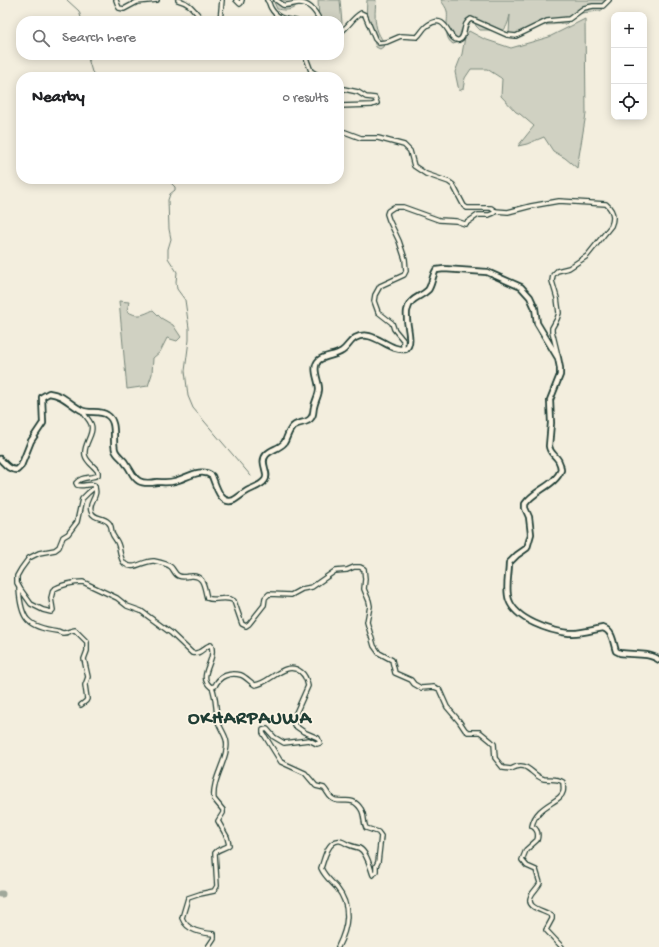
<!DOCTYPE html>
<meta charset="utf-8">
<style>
:root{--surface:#fff;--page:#f6f6f6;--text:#202124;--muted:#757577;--line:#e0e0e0}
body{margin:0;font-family:"Gochi Hand",sans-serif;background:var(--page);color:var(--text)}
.controls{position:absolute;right:12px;top:12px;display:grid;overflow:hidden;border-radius:8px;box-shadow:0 2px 10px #0003}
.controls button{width:36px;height:36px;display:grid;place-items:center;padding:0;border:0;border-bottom:1px solid var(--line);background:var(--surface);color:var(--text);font:20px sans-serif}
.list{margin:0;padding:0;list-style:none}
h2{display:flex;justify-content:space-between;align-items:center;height:52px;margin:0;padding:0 16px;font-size:17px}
h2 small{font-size:13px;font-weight:400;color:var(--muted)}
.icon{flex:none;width:22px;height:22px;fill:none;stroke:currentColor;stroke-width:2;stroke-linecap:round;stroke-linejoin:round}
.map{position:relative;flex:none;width:659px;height:947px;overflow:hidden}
.search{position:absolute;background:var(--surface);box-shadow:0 2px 10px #0003;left:16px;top:16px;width:328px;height:44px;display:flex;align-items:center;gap:10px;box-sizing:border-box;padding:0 14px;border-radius:16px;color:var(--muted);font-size:15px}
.panel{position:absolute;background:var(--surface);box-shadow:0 2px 10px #0003;left:16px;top:72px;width:328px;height:112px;border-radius:16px}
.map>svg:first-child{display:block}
.green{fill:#d0d1c2;stroke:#78877b}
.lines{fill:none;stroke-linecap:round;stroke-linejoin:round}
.stream{stroke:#6c7d72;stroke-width:1}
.river{stroke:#a0a89b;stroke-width:7}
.minor-casing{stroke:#1f3d34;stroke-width:6}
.tertiary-casing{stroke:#1f3d34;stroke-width:8}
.minor{stroke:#fcf5e5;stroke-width:3.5}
.tertiary{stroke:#fcf5e5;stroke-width:4.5}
.labels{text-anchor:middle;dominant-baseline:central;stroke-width:3.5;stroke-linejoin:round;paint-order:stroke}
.district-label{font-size:19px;font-weight:bold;letter-spacing:1px;fill:#1f3d34;stroke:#fcf5e5}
</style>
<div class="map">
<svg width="659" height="947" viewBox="0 0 659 947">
<rect width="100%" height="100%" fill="#f3eede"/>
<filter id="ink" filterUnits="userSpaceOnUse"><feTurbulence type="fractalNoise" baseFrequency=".025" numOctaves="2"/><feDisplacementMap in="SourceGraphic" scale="8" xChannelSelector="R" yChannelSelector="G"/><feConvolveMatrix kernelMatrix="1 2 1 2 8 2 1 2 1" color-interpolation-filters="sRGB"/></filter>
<g filter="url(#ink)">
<g class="green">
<path d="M273 0H298C297 11 286 11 277 9Z"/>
<polygon points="318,0 340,0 342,23 339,35 339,21 319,21"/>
<path d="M367 0H376C375 11 374 22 378 32 380 37 383 40 384 44L383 47 380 49 376 47 366 19Z"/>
<path d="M441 0H608L603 9 600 11 581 13 575 15 566 24 544 25 532 29 522 36H512L509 33 510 15C508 22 507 30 499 33L493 30H480L476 26 474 21C463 22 459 32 459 42L453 44C442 37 449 22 447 11 446 7 443 4 441 0Z"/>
<polygon points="585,19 586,114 577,168 565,158 553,151 544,137 527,144 518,146 534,126 520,114 516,112 501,96 502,79 501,78 487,69 471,69 465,78 463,89 459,91 455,72 462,54 465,37 469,31 484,39 511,48 549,37"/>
<path d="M119 301 129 302 127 311C137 318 143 315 153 310L161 318 173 325 181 337 177 341 167 338 160 352 153 358 152 374 148 386 127 389Z"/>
</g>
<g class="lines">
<g class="stream">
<polyline points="67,0 79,11 82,21"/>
<polyline points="87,55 92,72 97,77"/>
<polyline points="163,179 170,182 175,187 175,190 170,194 168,200 169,229 171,239 168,249 168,258 177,272 176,282 177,289 185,300 189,328 189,340 185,371 188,396 193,408 251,476"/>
</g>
<polyline class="river" points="0,894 2,894"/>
<defs>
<g id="minor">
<polyline points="116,0 119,8 124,9 137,2 157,0"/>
<path d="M178 0C193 4 193 11 204 21"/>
<polyline points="236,0 240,4 241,3 242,0"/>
<path d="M267 0C270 3 269 5 271 8 277 19 286 19 296 21"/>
<path d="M276 0 283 5C289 6 294 3 299 3 310 3 316 12 320 21"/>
<polyline points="220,21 222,0"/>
<path d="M339 33C348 28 352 18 361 13L365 15 375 39 379 43 387 42 401 36 417 37C421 34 423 28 428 25 448 11 448 43 459 40 467 37 461 24 471 19L507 35 516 36 547 21 569 19 584 8 593 6H603L609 0"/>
<polyline points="305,55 311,71 321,77"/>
<polyline points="339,88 358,92 366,97 375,98 377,103 372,105 339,106"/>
<polyline points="339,132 345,132 361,138 378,138 404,145 410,151 414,166 426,174 449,182 453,185 464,206 467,208 491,208 495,211 494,213 489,215 478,215 465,224 456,221 439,220 403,207 394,207 388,211 387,214 389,220 399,241 405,259 406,271 404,275 380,286 375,295 374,301 378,312 392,323 394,329 403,340 403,350"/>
<path d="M495 211 508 212 531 206 559 201 606 204C613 210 615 217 611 226L587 256 569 268 557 271 553 275 552 281 557 298 559 313 557 319 552 328V331L558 356"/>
<path d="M82 410C84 415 89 419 91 424 95 434 83 444 85 455 87 463 95 466 98 472V475C91 479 81 476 76 483L77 485C83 487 89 483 94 485 100 497 88 501 91 511 93 519 103 517 108 522 112 525 111 529 112 533 113 537 117 540 118 544 121 551 119 558 125 564 134 571 144 560 154 561 159 562 168 564 171 567 174 570 175 575 179 576 183 578 187 576 191 576 205 575 204 589 207 598 215 602 226 595 234 601L242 624 246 626 249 624 264 605 265 598 269 594 291 595 302 589 312 587 335 571 347 570 354 567H360L364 569 365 579 364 589 369 601 370 606 367 622 374 646 379 653 392 660 395 673 411 680 414 684 421 688 434 687 439 689 447 707 459 721 465 730 468 732H480L491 741 494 744 495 758 503 768 511 769C528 759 531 776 544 779 552 780 556 778 563 782 563 785 564 789 563 792 561 802 536 805 532 826 537 829 539 834 537 840L526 850 522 860 527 866 536 870 540 883C538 888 533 891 531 896 525 909 545 910 552 916V919L546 930 562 947"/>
<path d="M95 487 88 493 82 499 77 522 68 534 63 537 59 547 55 550 39 553 29 558 21 569 17 576V583L21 590 31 604 43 610 51 612 53 610 51 598 53 590C60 585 74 582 83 582L117 598 127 606 141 611 171 633 192 653C201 655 204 646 211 645 217 661 196 676 211 687L215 686C219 676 230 672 241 675 246 677 250 682 255 685 270 684 285 659 301 672 305 675 307 681 308 686L296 713 294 725 304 732 318 738 320 743 317 744 309 740 284 743 274 737 267 729 263 730V733L281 762 305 773 316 786 324 788C328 792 329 798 335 800 345 803 353 796 361 809 365 815 363 822 366 828L378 832 381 836 378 862 376 866V871L373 875C370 867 367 852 359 848 355 847 351 846 347 844 342 841 338 839 333 843 326 848 324 860 321 868 325 877 331 881 337 888 352 907 348 927 338 947"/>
<path d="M19 589C21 619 27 627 57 631 59 631 61 633 63 633 68 633 71 630 75 630L87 642V651L84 659 88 677 85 685 87 699 86 701 81 705"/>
<path d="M208 947 214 938V934C202 933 187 931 182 918L188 898 200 894 214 891 217 886 215 853C219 848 225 849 229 845L227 837 218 821 223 813V810L214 799C212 782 223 767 226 751 229 739 223 734 219 724 215 712 217 699 212 687"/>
</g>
<path id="tertiary" d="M0 459C5 464 9 470 17 470L21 466 31 441 43 423 42 397 49 393C64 395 68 403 81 410 89 414 100 410 107 415 118 422 112 439 115 450 117 456 123 458 126 464 131 469 132 477 139 481 144 484 151 483 157 482 163 482 169 483 175 481 187 478 201 467 212 476 216 486 221 506 234 500 239 497 242 494 247 491 252 488 261 486 265 480 270 473 259 463 266 455 271 449 279 449 284 443 288 437 288 429 295 425 300 422 308 423 311 418 314 415 313 410 314 407 315 401 319 395 319 389 319 380 311 368 319 360 326 355 335 356 342 351 347 348 349 342 355 338 373 328 388 352 406 349 414 341 405 324 407 311 410 297 420 298 428 290 432 285 432 276 436 270L444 269 487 272 521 287 530 297 535 308 537 323 558 358 560 368V375L550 400 551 423 549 446C550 456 560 455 561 470 555 486 534 490 525 504V508L529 517 531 534 527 548 517 555 509 563C509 575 505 589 509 600 516 620 550 631 569 633 580 634 592 630 603 628 613 631 613 643 616 651L620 653C632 655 649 652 659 660"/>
</defs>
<use href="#minor" class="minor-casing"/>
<use href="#tertiary" class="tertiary-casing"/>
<use href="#minor" class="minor"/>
<use href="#tertiary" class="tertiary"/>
</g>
</g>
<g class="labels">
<g class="district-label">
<text x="250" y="719">OKHARPAUWA</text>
</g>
</g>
</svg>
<div class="controls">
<button>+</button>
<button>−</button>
<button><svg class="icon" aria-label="locate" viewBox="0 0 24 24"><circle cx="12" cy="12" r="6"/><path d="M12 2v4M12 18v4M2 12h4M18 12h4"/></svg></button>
</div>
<div class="search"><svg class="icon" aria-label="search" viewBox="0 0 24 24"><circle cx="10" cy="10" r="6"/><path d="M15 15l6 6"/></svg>Search here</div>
<section class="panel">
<h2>Nearby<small>0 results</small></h2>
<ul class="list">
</ul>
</section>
</div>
